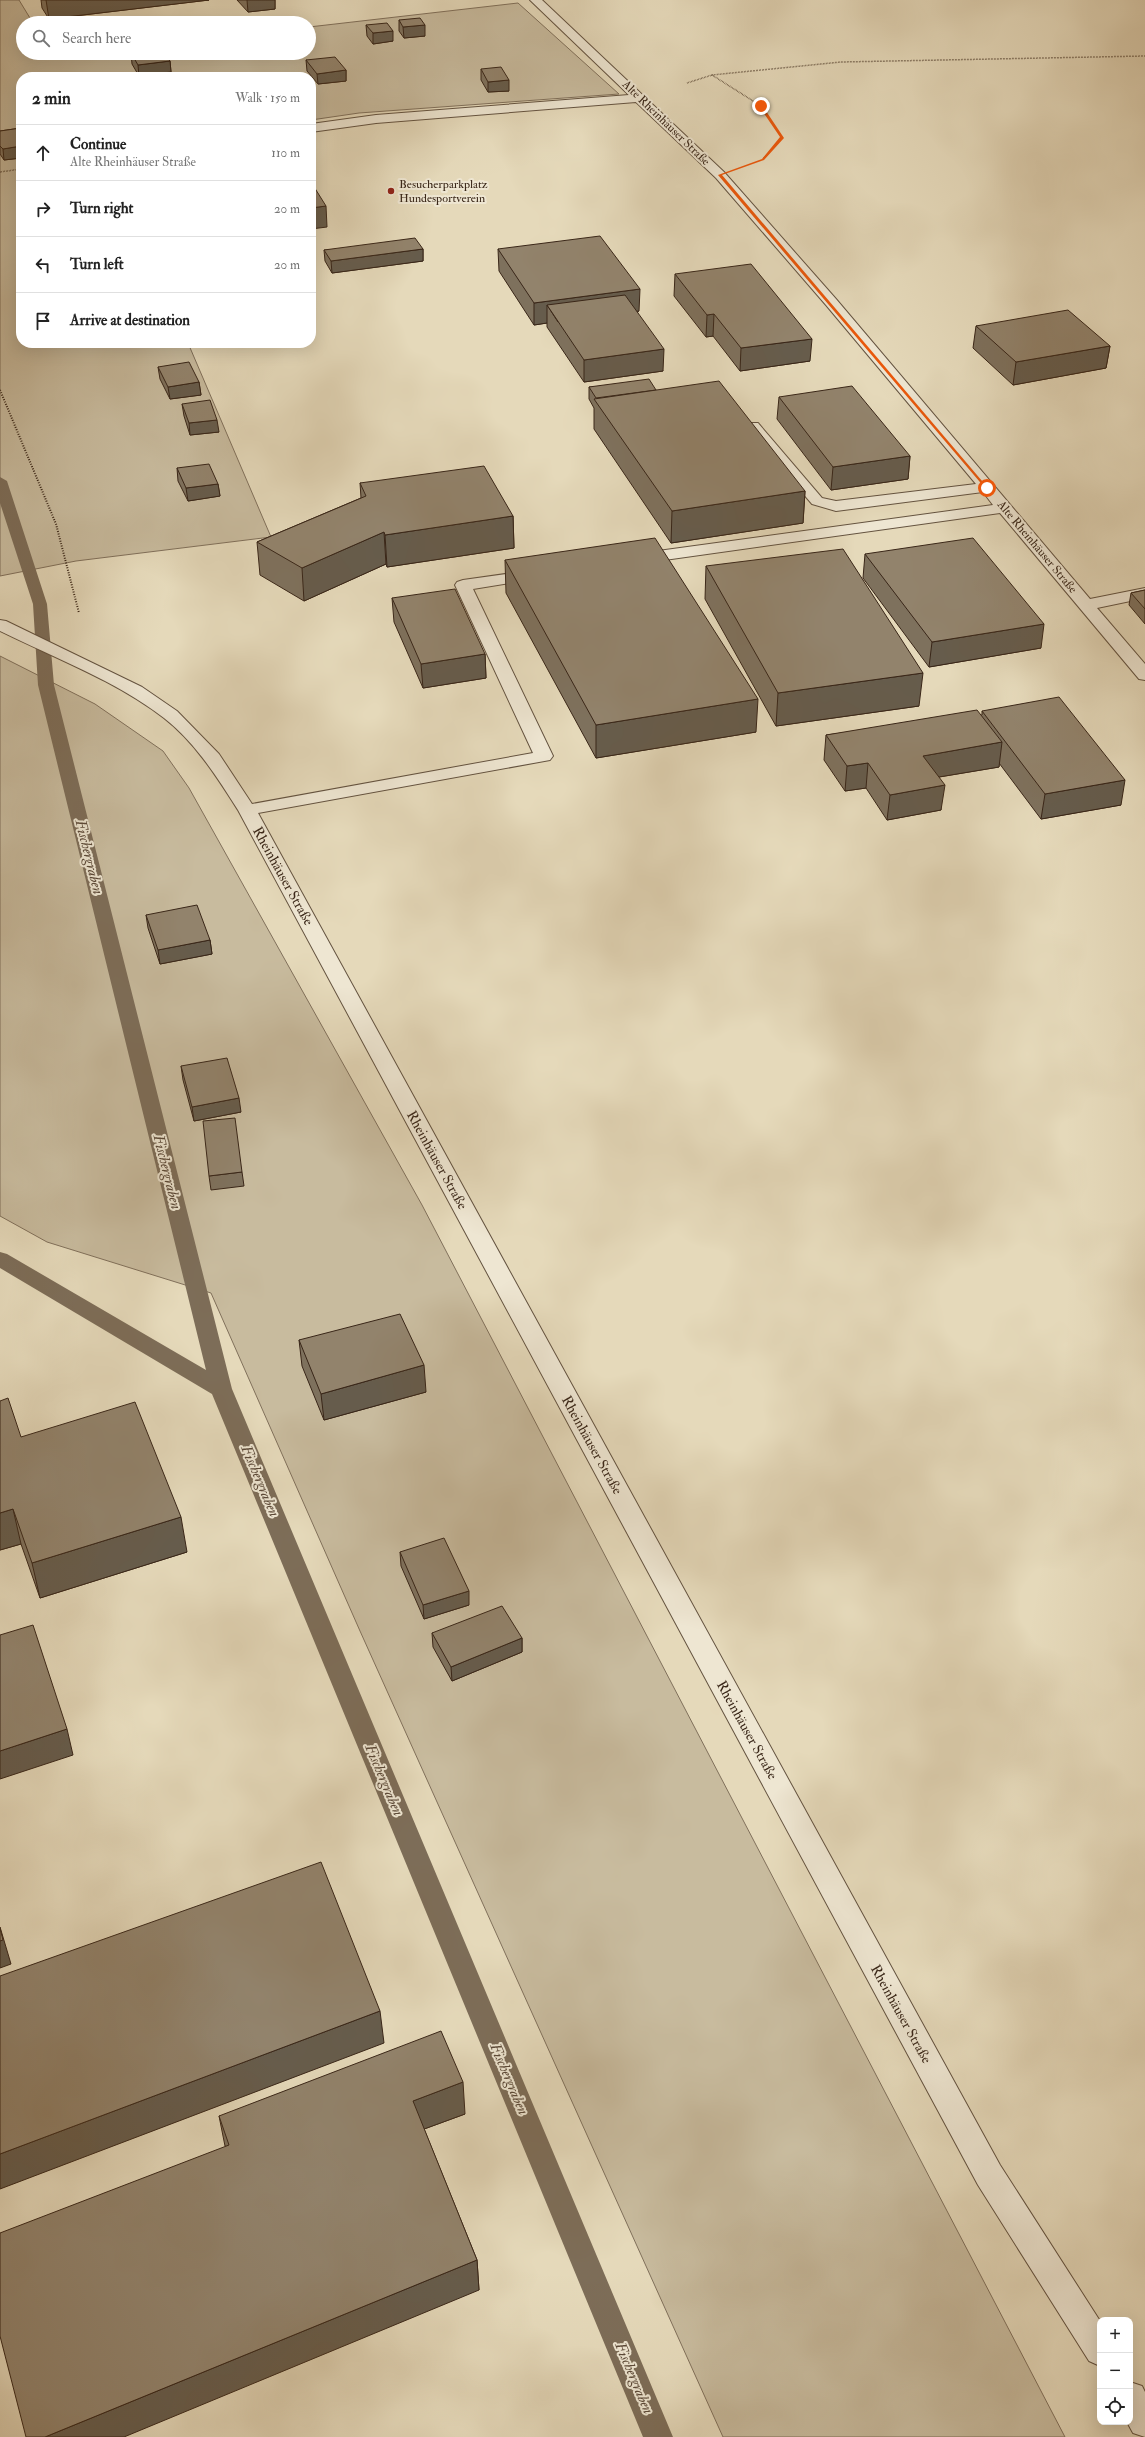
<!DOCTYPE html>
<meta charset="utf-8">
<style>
:root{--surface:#fff;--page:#f6f6f6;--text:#222;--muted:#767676;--line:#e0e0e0}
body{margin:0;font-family:"IM FELL Double Pica",serif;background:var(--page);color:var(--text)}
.controls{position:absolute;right:12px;bottom:12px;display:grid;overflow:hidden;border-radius:8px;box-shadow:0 4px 16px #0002}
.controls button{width:36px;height:36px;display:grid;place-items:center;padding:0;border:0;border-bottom:1px solid var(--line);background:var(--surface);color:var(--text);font:20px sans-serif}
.stop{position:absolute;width:12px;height:12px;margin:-9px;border:3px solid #ea580c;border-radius:50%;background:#fff}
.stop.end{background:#ea580c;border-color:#fff;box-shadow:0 1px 4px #0008}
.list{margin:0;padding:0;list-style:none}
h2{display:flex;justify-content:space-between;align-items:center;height:52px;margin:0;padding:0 16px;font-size:17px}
h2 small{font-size:13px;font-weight:400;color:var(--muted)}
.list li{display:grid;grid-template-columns:26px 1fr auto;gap:12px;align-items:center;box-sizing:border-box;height:56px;padding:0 16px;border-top:1px solid var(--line)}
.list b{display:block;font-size:15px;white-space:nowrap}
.list p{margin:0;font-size:13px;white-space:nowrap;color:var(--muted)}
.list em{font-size:13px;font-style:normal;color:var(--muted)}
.icon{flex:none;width:22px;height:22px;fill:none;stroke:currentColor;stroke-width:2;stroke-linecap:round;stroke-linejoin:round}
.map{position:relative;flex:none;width:1145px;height:2437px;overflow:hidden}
.search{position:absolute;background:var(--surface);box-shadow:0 4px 16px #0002;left:16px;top:16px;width:300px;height:44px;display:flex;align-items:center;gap:10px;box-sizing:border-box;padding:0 14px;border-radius:22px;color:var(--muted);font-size:15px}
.panel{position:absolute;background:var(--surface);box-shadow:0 4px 16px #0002;left:16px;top:72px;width:300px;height:276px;border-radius:16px}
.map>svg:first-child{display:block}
.green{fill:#c8bb9e;stroke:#80705b}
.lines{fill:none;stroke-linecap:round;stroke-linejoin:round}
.stream{fill:#7d6d58;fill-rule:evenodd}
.minor-casing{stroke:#645340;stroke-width:2}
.path-far1{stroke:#392618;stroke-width:1.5;stroke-dasharray:0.5 1;stroke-linecap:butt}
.path{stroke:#392618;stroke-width:2;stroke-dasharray:1 1.5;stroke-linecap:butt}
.minor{fill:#eee6d2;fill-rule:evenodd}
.wall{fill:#7e715d;stroke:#392618}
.shaded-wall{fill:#665c4c;stroke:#392618}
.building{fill:#92836c;stroke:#392618}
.route{fill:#ea580c}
.poi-dot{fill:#8f2418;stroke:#eee6d2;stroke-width:1.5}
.labels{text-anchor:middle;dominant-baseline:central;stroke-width:4;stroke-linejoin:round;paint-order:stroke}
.far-street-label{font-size:12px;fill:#392618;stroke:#eee6d2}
.far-poi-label{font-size:12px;fill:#392618;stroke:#eee6d2;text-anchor:start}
.street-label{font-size:14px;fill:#392618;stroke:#eee6d2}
.water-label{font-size:15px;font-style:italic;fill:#5b4938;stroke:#eee6d2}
</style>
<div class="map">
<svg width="1145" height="2437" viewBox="0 0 1145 2437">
<rect width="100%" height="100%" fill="#e5d9ba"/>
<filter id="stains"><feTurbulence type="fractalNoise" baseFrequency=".005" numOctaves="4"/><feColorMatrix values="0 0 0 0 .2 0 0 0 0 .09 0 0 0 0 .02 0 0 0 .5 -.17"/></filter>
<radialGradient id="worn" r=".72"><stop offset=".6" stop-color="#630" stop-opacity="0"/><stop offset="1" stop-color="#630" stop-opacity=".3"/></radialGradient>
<g class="green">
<polygon points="0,0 19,0 33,23 23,23 23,53 52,53 54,56 84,53 309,53 309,27 518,3 619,94 359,113 311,120 311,77 21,77 21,343 188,343 271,537 76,561 0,576"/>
<polygon points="0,656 95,704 163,751 189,788 422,1205 1065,2437 723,2437 360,1631 211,1293 47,1242 0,1216"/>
</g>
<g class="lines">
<polygon class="stream" points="0,477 7,481 47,604 54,685 232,1389 673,2437 643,2437 212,1394 0,1268 0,1252 7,1254 206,1370 38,685 33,604 0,503"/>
<defs>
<g id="minor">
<polygon points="530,0 542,0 724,172 836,299 1090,599 1145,588 1145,598 1097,608 1145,664 1145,680 1139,679 1000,513 636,564 630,562 628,559 630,556 636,554 993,505 983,492 836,511 812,504 748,429 746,426 748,423 758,423 822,498 836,501 976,484 826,305 716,178 636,102 376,123 311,132 311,124 376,115 629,95"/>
<path d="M534 570 540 572 542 575 540 578 473 589 553 756 550 760 258 813 1000 2165 1100 2321V2366L1089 2361 978 2185 238 810C217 777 195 742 164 718 116 681 55 658 0 631V620L6 621 142 687 177 711 219 754 252 804 533 753 455 585 457 582 463 580Z"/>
<polygon points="1130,2382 1142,2386 1145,2392 1145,2437 1133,2433 1127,2422 1130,2422"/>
</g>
</defs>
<use href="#minor" class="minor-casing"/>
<g class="path-far1">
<polyline points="712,75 761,106 782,138 763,159"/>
<polyline points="687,83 712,75 841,62 1145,56"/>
<polyline points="0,172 21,169"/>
</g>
<polyline class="path" points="0,390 56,524 79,613"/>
<use href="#minor" class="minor"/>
</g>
<g class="wall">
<polygon points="41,0 209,0 49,19 42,8"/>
<polygon points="237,0 275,0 275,9 248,12"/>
<polygon points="399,20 425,36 404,38 399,31"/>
<polygon points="366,25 393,41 373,44 367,36"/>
<polygon points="131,53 170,61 171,72 139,76 132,64"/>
<polygon points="306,60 346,70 346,81 318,84 307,71"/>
<polygon points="481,69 509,91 488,92 481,80"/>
<polygon points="21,128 21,158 4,160 0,154 0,131"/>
<polygon points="423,249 423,261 332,273 325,261 324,250"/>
<polygon points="498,249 639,311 637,312 663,371 584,382 547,327 547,323 534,325 499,271"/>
<polygon points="675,274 810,361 740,371 713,336 706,337 674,296"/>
<polygon points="976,326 1110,346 1106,368 1013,385 973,348"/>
<polygon points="158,367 199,382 201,395 170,399 160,379"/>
<polygon points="589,387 656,390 805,491 803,523 671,543 594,429 594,408 589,399"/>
<polygon points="779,397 910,456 908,479 831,490 777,419"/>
<polygon points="182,404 219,432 190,435 184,416"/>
<polygon points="177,468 218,484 220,496 188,501 178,481"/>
<polygon points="360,483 513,516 514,548 387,567 386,564 304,601 260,575 257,542 361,498"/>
<polygon points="865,554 1041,648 929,667 863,578"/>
<polygon points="505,560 756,732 596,758 506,593"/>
<polygon points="706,566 919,706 776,726 705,599"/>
<polygon points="1145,590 1145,624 1129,605 1131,593"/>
<polygon points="392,598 485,654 486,678 423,688 394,622"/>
<polygon points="982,711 1121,805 1041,819 999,763 999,767 939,777 941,810 887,820 866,788 845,791 824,760 826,735 982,715"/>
<polygon points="146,915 210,940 212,954 160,964 148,928"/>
<polygon points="181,1066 241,1112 194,1121 183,1080"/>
<polygon points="242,1172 244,1186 211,1190 209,1176"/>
<polygon points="299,1340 426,1392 324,1420 302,1366"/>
<polygon points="21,1437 187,1552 40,1598 21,1544 0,1550"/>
<polygon points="400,1552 469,1605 424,1619 401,1566"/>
<polygon points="432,1633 522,1638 522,1652 452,1681 433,1647"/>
<polygon points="465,2114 424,2129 477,2260 479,2290 225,2146 219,2116"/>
</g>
<g class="shaded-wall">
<polygon points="46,0 209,0 49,19"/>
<polygon points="247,0 275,0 275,9 248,12"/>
<polygon points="425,25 425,36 404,38 403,27"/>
<polygon points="393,31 393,41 373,44 373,33"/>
<polygon points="255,53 268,53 255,54"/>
<polygon points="170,61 171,72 139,76 138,65"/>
<polygon points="346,70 346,81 318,84 317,74"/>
<polygon points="509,80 509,91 488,92 488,82"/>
<polygon points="21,146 21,158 4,160 3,149"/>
<polygon points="326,206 327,227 311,229 311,208"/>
<polygon points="423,249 423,261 332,273 331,261"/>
<polygon points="640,289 639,311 558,322 547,305 547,323 534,325 534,303"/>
<polygon points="714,314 713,336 706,337 707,315"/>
<polygon points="812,339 810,361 740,371 741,348"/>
<polygon points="1110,346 1106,368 1013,385 1016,362"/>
<polygon points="664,349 663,371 584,382 584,360"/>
<polygon points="199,382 201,395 170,399 168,387"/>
<polygon points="217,420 219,432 190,435 189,423"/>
<polygon points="910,456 908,479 831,490 833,467"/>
<polygon points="218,484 220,496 188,501 186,488"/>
<polygon points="805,491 803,523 671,543 672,511"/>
<polygon points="513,516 514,548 387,567 385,535"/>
<polygon points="384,532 386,564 304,601 302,568"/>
<polygon points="1044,624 1041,648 929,667 932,642"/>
<polygon points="485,654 486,678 423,688 421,664"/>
<polygon points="923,673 919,706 776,726 778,693"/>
<polygon points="758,699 756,732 596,758 596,725"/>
<polygon points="1002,742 999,767 921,780 923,756"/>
<polygon points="868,763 866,788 845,791 847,766"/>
<polygon points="1125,780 1121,805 1041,819 1045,794"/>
<polygon points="945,785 941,810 887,820 890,795"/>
<polygon points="210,940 212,954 160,964 158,950"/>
<polygon points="239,1098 241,1112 194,1121 192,1107"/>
<polygon points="424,1365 426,1392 324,1420 321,1394"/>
<polygon points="13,1509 21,1544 0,1550 0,1513"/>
<polygon points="181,1517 187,1552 40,1598 32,1563"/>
<polygon points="469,1591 469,1605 424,1619 423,1605"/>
<polygon points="522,1638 522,1652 452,1681 451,1667"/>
<polygon points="67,1729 73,1755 0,1779 0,1751"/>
<polygon points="0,1927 11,1964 0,1968"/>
<polygon points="380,2011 384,2043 0,2189 0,2154"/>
<polygon points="463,2082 465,2114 416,2132 413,2101"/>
<polygon points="477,2260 479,2290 124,2437 45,2437"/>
</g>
<g class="building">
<polygon points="420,18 425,25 403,27 399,20"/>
<polygon points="387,23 393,31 373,33 366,25"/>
<polygon points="131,53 164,53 170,61 138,65"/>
<polygon points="335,57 346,70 317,74 306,60"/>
<polygon points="501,67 509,80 488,82 481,69"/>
<polygon points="21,128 21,146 3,149 0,146 0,131"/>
<polygon points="311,182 326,206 311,208"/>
<polygon points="600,236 640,289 534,303 498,249"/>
<polygon points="415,238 423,249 331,261 324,250"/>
<polygon points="751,264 812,339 741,348 714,314 707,315 675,274"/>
<polygon points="625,295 664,349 584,360 547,305"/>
<polygon points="1068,310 1110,346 1016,362 976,326"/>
<polygon points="189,362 199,382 168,387 158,367"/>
<polygon points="649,379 656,390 596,398 589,387"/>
<polygon points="719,381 805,491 672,511 594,399"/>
<polygon points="852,386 910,456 833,467 779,397"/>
<polygon points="210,400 217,420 189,423 182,404"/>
<polygon points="209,464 218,484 186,488 177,468"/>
<polygon points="484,466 513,516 385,535 384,532 302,568 257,542 366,496 360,483"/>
<polygon points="655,538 758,699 596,725 505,560"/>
<polygon points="973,538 1044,624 932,642 865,554"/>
<polygon points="843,549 923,673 778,693 706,566"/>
<polygon points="455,589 485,654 421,664 392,598"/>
<polygon points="1145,590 1145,609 1131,593"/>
<polygon points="1059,697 1125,780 1045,794 982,711"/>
<polygon points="977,710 1002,742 923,756 945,785 890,795 868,763 847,766 826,735"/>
<polygon points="197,905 210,940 158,950 146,915"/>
<polygon points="227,1058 239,1098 192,1107 181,1066"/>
<polygon points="235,1118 242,1172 209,1176 203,1121"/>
<polygon points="400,1314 424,1365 321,1394 299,1340"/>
<polygon points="8,1398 21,1437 135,1402 181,1517 32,1563 13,1509 0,1513 0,1401"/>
<polygon points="444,1538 469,1591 423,1605 400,1552"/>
<polygon points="502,1606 522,1638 451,1667 432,1633"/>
<polygon points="33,1625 67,1729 0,1751 0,1635"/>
<polygon points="321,1862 380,2011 0,2154 0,1976"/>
<polygon points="0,1928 3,1940 0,1941"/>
<polygon points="441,2031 463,2082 413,2101 477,2260 45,2437 26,2437 0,2336 0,2233 229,2145 219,2116"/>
</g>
<polygon class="route" points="762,105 784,138 764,160 722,175 988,488 985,488 718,175 762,159 780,137 759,106"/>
<circle class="poi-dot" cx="391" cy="191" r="4"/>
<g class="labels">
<g class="far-street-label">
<text transform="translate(666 123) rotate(44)">Alte Rheinhäuser Straße</text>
<text transform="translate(1037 547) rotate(50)">Alte Rheinhäuser Straße</text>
</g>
<g class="far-poi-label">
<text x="399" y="184">Besucherparkplatz<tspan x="399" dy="14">Hundesportverein</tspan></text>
</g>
<g class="street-label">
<text transform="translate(283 876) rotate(61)">Rheinhäuser Straße</text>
<text transform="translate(437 1160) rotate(61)">Rheinhäuser Straße</text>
<text transform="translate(592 1445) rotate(61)">Rheinhäuser Straße</text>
<text transform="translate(747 1730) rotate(61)">Rheinhäuser Straße</text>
<text transform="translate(901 2014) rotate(61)">Rheinhäuser Straße</text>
</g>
<g class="water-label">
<text transform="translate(89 857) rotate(76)">Fischergraben</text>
<text transform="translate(167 1172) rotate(76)">Fischergraben</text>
<text transform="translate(260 1481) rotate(67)">Fischergraben</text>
<text transform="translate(384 1780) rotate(67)">Fischergraben</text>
<text transform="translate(509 2079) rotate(67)">Fischergraben</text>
<text transform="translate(634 2378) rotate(67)">Fischergraben</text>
</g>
</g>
<rect width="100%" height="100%" filter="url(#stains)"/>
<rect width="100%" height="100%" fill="url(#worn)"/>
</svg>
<div class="controls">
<button>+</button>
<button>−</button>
<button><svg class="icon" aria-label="locate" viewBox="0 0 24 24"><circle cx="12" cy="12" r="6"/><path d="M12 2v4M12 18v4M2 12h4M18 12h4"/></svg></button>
</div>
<div class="stop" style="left:987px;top:488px"></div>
<div class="stop end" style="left:761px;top:106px"></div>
<div class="search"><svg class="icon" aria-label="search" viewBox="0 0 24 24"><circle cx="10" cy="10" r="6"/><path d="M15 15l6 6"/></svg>Search here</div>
<section class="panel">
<h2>2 min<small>Walk · 150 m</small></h2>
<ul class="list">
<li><svg class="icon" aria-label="ahead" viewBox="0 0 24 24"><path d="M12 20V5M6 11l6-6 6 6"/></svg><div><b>Continue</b><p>Alte Rheinhäuser Straße</p></div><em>110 m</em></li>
<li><svg class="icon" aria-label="right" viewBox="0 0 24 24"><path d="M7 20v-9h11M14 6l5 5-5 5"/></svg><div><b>Turn right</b></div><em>20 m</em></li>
<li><svg class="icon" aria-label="left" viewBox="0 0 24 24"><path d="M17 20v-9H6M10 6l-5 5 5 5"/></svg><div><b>Turn left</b></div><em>20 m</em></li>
<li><svg class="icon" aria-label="arrive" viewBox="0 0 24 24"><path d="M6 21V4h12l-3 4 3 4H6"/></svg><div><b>Arrive at destination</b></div></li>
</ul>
</section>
</div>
